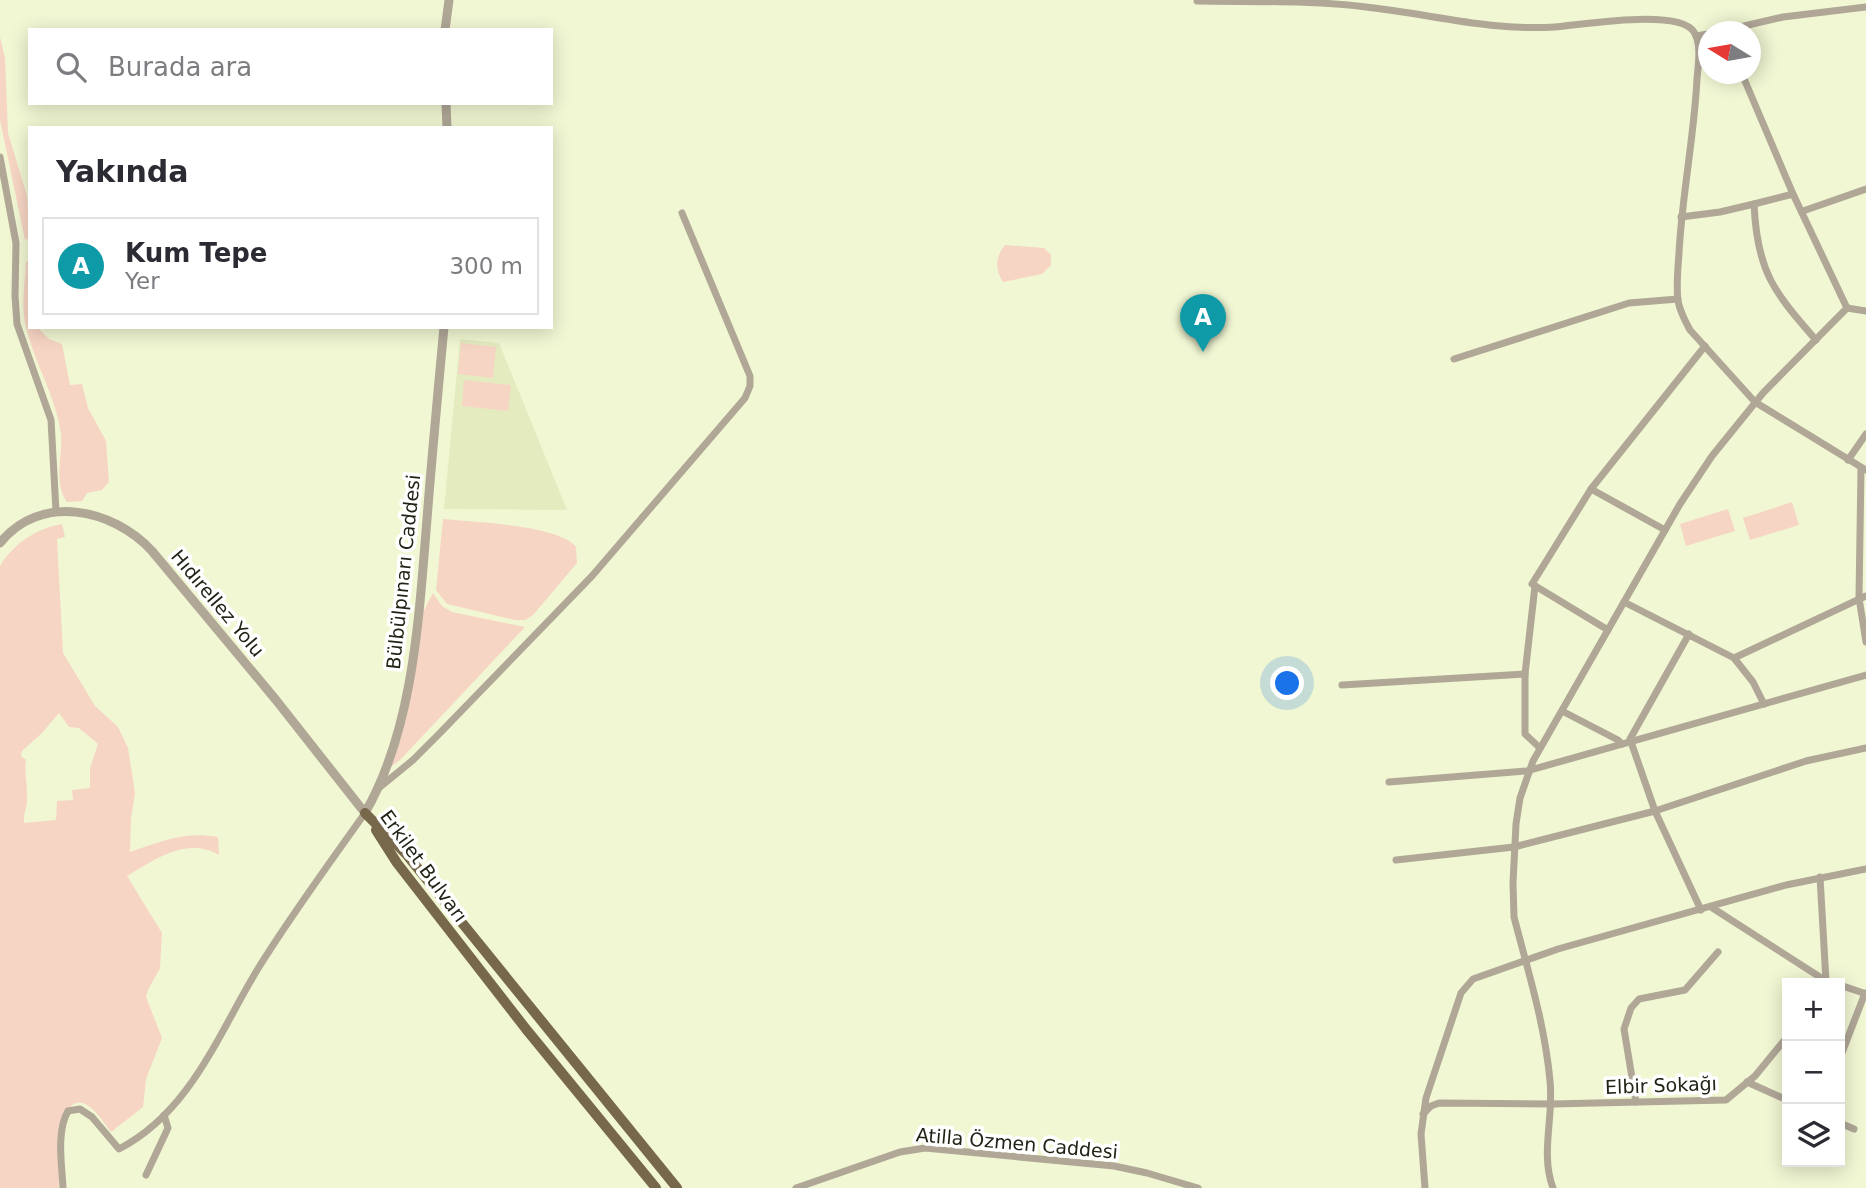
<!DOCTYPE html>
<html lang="tr">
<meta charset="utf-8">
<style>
:root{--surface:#fff;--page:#f7f7f7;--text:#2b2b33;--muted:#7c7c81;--line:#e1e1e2;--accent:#111827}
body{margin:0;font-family:"DejaVu Sans",sans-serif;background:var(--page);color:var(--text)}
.controls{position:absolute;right:21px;bottom:21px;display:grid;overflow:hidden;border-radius:0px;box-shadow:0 4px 18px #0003}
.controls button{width:63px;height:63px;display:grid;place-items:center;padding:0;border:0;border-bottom:2px solid var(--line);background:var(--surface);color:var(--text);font:35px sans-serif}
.compass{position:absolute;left:1698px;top:21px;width:63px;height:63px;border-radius:50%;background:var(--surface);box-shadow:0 4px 18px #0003;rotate:281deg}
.you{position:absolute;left:1288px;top:684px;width:24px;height:24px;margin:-18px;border:5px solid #fff;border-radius:50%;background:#1a73e8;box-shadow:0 0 0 10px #1a73e833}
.badge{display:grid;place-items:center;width:46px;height:46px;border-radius:50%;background:var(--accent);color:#fff;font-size:23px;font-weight:700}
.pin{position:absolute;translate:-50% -58px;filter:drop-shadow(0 2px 4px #0008)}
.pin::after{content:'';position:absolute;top:37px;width:24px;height:21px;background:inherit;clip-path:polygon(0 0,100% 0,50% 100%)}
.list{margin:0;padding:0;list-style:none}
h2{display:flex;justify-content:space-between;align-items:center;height:91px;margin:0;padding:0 28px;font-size:30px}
h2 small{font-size:23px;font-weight:400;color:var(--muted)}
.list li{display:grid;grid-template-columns:46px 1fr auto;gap:21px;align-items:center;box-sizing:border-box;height:98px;margin:0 14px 14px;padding:0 14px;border:2px solid var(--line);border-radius:0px}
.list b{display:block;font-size:26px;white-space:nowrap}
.list p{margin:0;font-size:23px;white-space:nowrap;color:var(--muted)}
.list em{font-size:23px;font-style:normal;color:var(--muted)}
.icon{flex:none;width:38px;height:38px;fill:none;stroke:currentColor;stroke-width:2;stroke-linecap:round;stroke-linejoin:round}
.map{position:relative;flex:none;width:1866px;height:1188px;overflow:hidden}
.search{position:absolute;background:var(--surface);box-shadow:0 4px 18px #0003;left:28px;top:28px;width:525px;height:77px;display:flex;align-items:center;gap:18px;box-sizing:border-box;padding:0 24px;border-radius:0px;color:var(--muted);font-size:26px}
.panel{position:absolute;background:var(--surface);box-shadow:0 4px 18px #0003;left:28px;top:126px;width:525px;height:203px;border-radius:0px}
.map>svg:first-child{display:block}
.built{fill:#e4ebbf}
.green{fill:#f7d5c4;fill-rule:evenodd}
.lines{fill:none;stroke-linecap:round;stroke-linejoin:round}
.minor{stroke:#b0a797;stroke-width:7}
.tertiary{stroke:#b0a797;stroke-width:9}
.primary{stroke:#77684c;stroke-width:10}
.labels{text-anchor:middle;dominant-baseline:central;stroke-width:7;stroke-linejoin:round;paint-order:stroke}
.street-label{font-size:19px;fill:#212316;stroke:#fff}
</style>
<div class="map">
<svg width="1866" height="1188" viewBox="0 0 1866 1188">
<rect width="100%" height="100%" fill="#f1f7d3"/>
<polygon class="built" points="460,339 499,343 567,510 444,509"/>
<g class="green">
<polygon points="0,37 5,58 8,133 27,196 30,238 25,240 0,120"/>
<path d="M1005 245 1044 248 1051 255V265L1042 274 1003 282C995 270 995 257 1005 245Z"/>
<path d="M26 261 30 262V327H37L49 339 62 344 70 385 82 384 88 408 106 441 109 482 102 490 87 493 82 501 67 502C53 483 63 456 61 434 56 397 36 366 27 331 20 309 25 284 26 261Z"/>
<polygon points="461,343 496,347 493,378 458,374"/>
<polygon points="464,380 511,385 508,411 462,406"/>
<polygon points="1792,502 1799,525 1750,540 1743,518"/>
<polygon points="1728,509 1735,531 1686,546 1680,524"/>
<path d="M443 519C472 522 559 525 576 547L577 563 533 615 525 620H515L447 604 436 590Z"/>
<path d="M62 524 65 537 57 539 63 653 95 706 118 727 128 748 135 793 131 819 130 852C162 841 184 831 218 837L219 855C187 836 154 860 127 876L162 933 160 968 148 990 146 997 162 1038 146 1079 143 1107 111 1132C105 1124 98 1113 90 1107 55 1081 60 1174 59 1188H0V566C13 544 37 528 62 524ZM59 713 69 727 79 728 98 744 90 768V788L72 790 73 800 57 801 56 820 24 823C23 814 27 808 27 801 28 787 24 774 26 760L21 756 22 751 42 733Z"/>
<polygon points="433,593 442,606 452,612 525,627 400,760 384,772 406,686 418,622"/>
</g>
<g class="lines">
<g class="minor">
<path d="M1197 1C1253 2 1311 0 1366 7 1431 14 1489 31 1555 27 1582 25 1679 8 1694 32 1702 44 1698 66 1697 79 1694 138 1682 195 1679 253 1678 268 1676 286 1678 301 1680 311 1685 321 1690 330L1755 402 1866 470"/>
<polyline points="1718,32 1783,17 1866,7"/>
<polyline points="1696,36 1708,34"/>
<polyline points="1742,74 1793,194"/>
<polyline points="0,157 16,243 15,296 17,324 51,420 56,511"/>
<polyline points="1803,211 1866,189"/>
<polyline points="1681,217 1720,212 1754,204"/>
<polyline points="1847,308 1866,311"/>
<path d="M1816 340C1773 291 1757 271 1754 204L1793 194 1847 308"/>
<polyline points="1454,359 1629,303 1678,299"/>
<polyline points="1848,460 1866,434"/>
<polyline points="1861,469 1859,598 1866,642"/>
<polyline points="1591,489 1705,346"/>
<polyline points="1535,586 1525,674 1525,734 1540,748"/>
<polyline points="1624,602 1734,658 1753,682 1764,704"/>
<polyline points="1608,630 1532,584 1591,489 1665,530"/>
<polyline points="1689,634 1630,739 1655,811 1701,910"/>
<polyline points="1734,658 1866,596"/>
<polyline points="1342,685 1525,674"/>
<polyline points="1562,711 1618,740 1622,744"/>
<polyline points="1389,782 1527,771 1866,675"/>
<polyline points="380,787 413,760 438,735 592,576 745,398 750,386 750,376 682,213"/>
<polyline points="1396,860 1514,847 1655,811 1806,761 1866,748"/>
<polyline points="1820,877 1826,981 1833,983"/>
<polyline points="1711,907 1826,981 1824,983"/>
<polyline points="1840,985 1866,994"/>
<polyline points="1840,1058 1865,993"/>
<polyline points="1747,1082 1787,1100"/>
<polyline points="1636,1102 1624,1029 1631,1008 1639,999 1685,990 1718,952"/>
<polyline points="1423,1114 1431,1106 1439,1103 1552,1104 1726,1100 1755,1076 1787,1037"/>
<polyline points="1840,1123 1854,1129"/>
<polyline points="146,1175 168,1128 164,1115"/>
<path d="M63 1188C62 1165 56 1132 68 1111L80 1109 92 1117 119 1149C191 1112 219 1032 259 967 292 914 329 864 365 813"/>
<polyline points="796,1188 900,1152 925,1148 1114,1166 1147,1173 1198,1188"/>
<polyline points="1425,1188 1421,1134 1426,1098 1461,993 1473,979 1558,949 1786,885 1866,869"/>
<path d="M1553 1188C1540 1153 1554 1117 1550 1081 1545 1025 1528 971 1514 917L1513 883 1516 824 1520 798 1533 761 1680 504 1712 456 1763 393 1847 308"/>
</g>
<g class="tertiary">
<polyline points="445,30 449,0"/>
<polyline points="446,103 447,128"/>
<path d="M0 543C40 493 112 508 152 551L276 700 365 813C414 728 419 615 427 519 432 455 438 391 444 327"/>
</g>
<g class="primary">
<polyline points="365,813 407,855 677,1188"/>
<polyline points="376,830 397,863 526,1029 656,1188"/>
</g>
</g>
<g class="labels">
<g class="street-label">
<text transform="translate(403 572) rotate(-84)">Bülbülpınarı Caddesi</text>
<text transform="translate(218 603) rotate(50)">Hıdırellez Yolu</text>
<text transform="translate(424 866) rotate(54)">Erkilet Bulvarı</text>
<text transform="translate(1661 1085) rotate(-2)">Elbir Sokağı</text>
<text transform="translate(1017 1143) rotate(5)">Atilla Özmen Caddesi</text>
</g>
</g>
</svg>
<div class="controls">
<button>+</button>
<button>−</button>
<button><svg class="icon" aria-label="layers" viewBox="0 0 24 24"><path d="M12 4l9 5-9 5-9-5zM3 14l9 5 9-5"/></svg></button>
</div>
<svg class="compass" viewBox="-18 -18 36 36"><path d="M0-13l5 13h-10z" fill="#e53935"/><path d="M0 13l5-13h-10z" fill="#7c7c81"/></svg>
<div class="you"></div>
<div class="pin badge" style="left:1203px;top:352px;background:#0f9aa8">A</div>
<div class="search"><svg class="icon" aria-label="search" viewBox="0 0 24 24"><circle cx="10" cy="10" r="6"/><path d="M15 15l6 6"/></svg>Burada ara</div>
<section class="panel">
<h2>Yakında<small></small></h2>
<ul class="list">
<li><span class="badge" style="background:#0f9aa8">A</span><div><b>Kum Tepe</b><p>Yer</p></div><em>300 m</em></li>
</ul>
</section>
</div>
